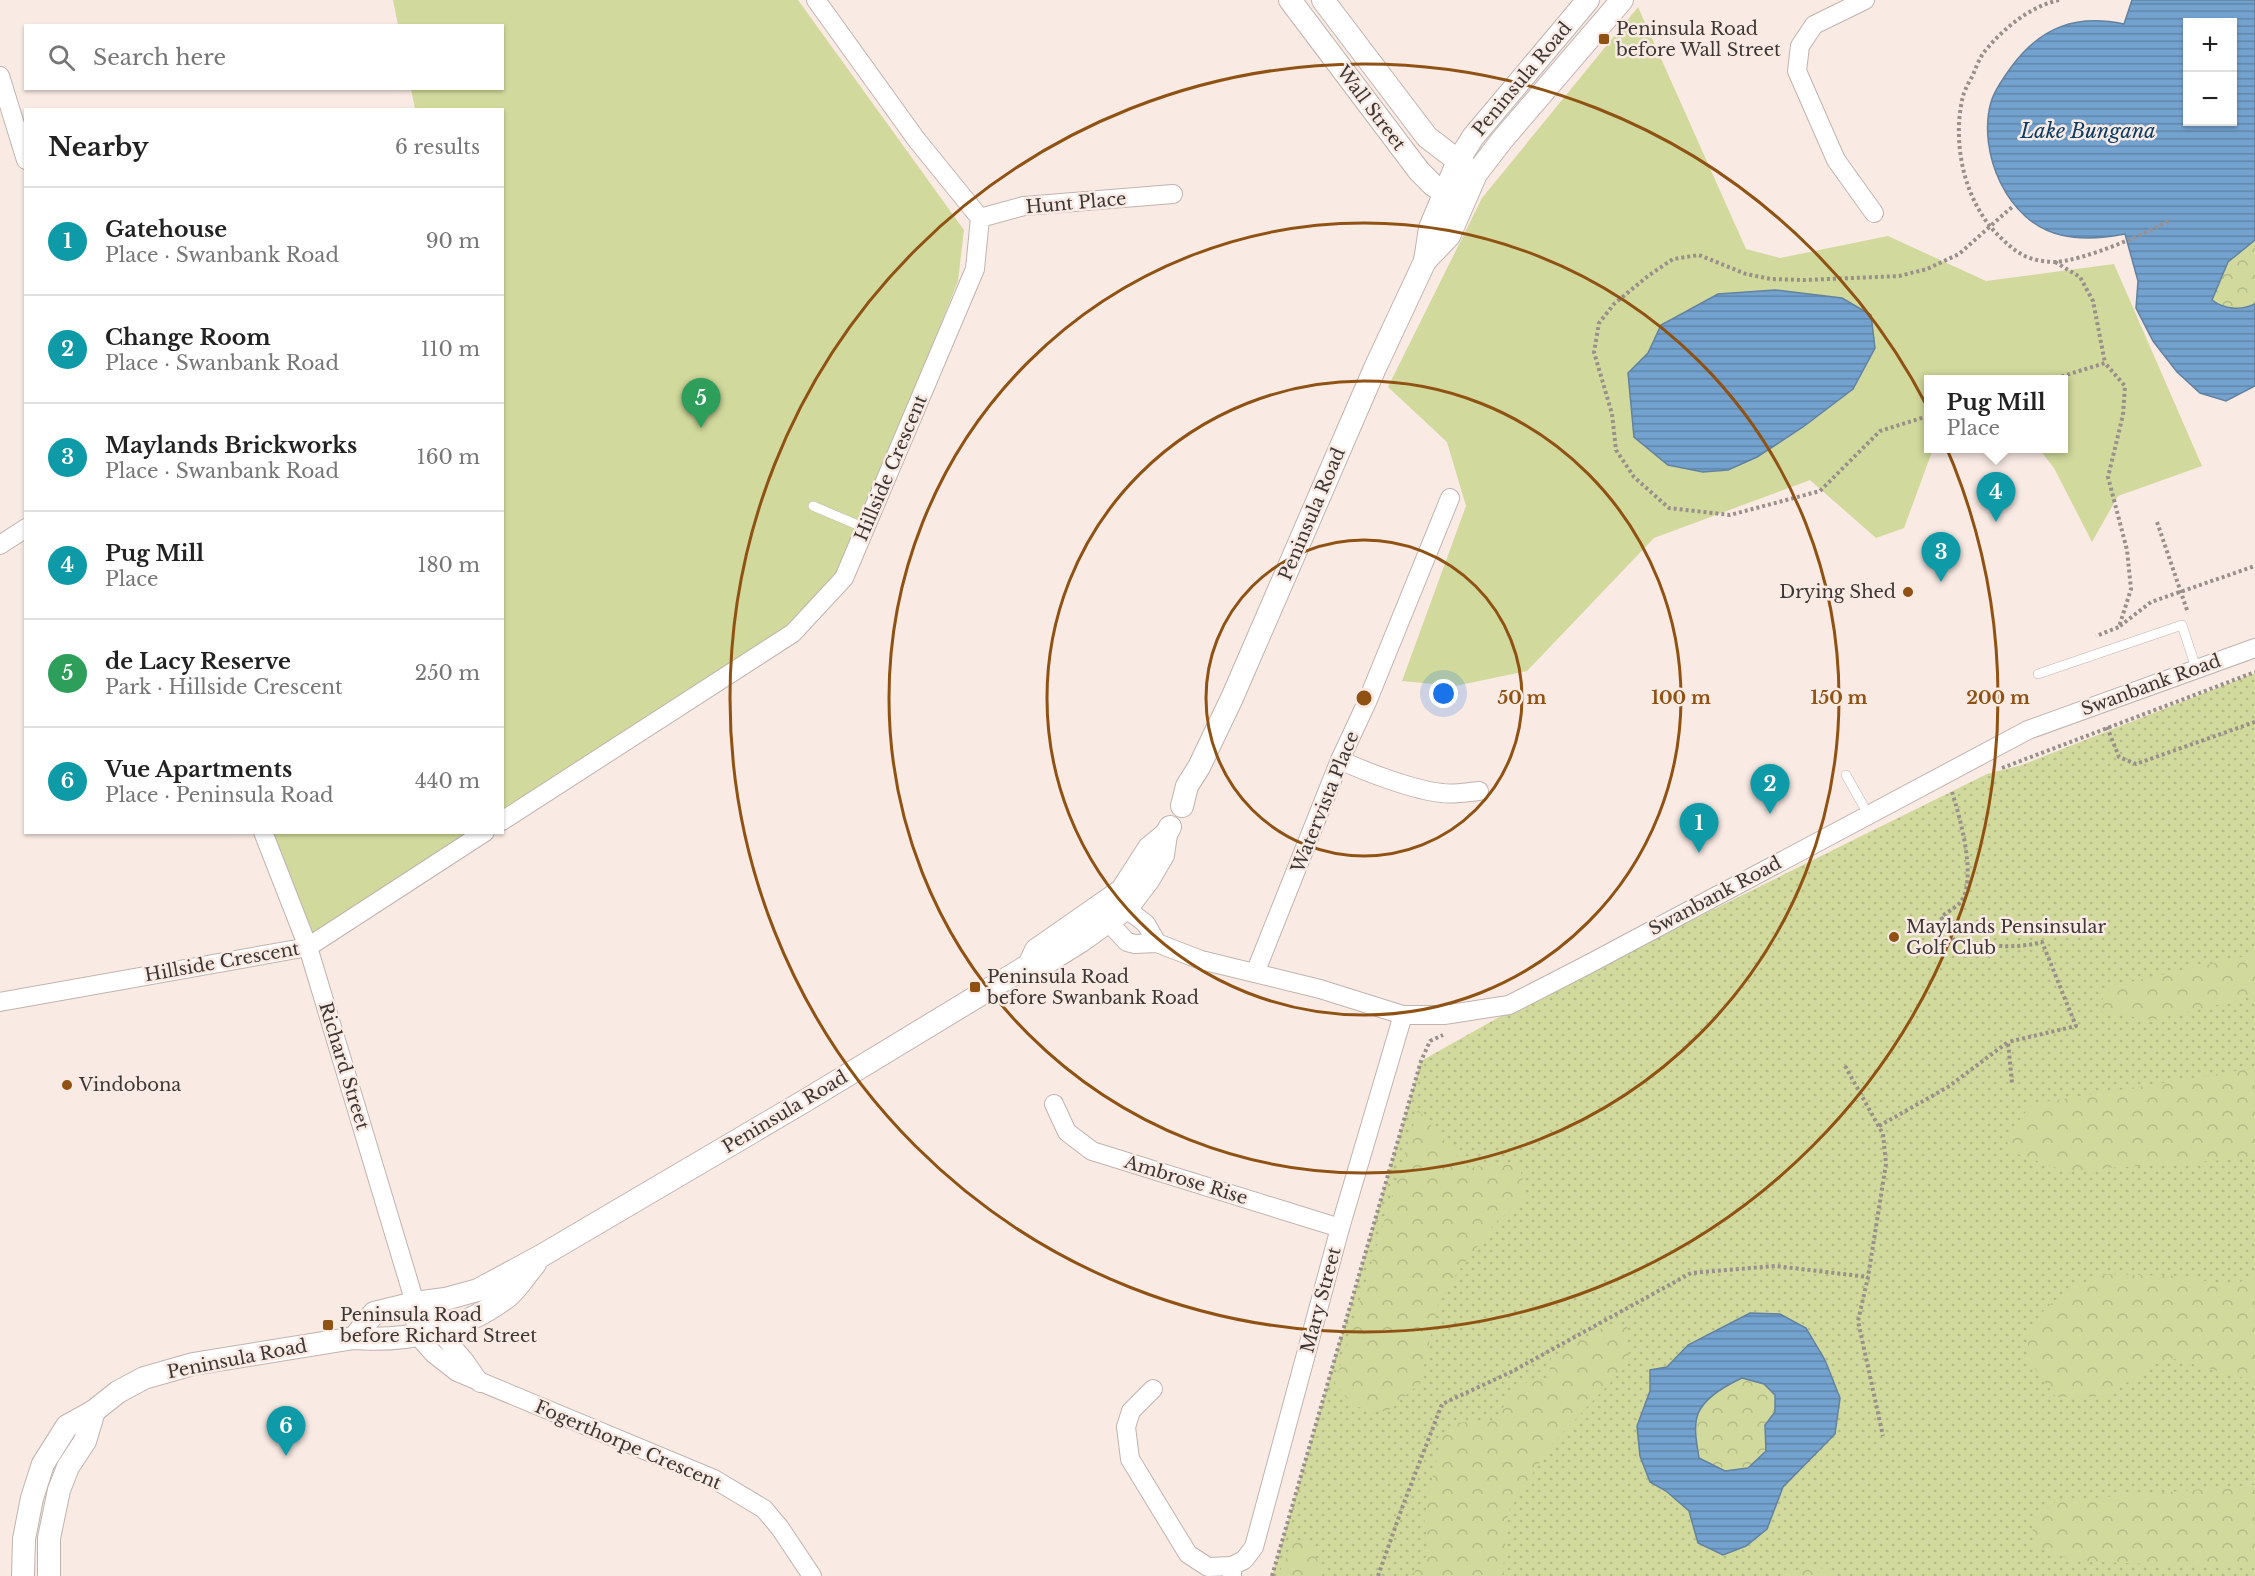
<!DOCTYPE html>
<meta charset="utf-8">
<style>
:root{--surface:#fff;--page:#f6f6f6;--text:#222;--muted:#767676;--line:#e0e0e0;--accent:#8f5213}
body{margin:0;font-family:"Libre Baskerville",serif;background:var(--page);color:var(--text)}
.controls{position:absolute;right:18px;top:18px;display:grid;overflow:hidden;border-radius:0px;box-shadow:0 2px 4px #0004}
.controls button{width:54px;height:54px;display:grid;place-items:center;padding:0;border:0;border-bottom:2px solid var(--line);background:var(--surface);color:var(--text);font:30px sans-serif}
.you{position:absolute;left:1444px;top:694px;width:21px;height:21px;margin:-15px;border:4px solid #fff;border-radius:50%;background:#1a73e8;box-shadow:0 0 0 9px #1a73e833}
.badge{display:grid;place-items:center;width:39px;height:39px;border-radius:50%;background:var(--accent);color:#fff;font-size:20px;font-weight:700}
.pin{position:absolute;translate:-50% -50px;filter:drop-shadow(0 2px 3px #0008)}
.pin::after{content:'';position:absolute;top:32px;width:21px;height:18px;background:inherit;clip-path:polygon(0 0,100% 0,50% 100%)}
.popup{position:absolute;left:1924px;top:375px;width:144px;height:78px;box-sizing:border-box;display:grid;place-content:center;border-radius:0px;background:var(--surface);filter:drop-shadow(0 2px 4px #0005);font-size:20px;white-space:nowrap;color:var(--muted)}
.popup b{font-size:22px;color:var(--text)}
.popup::after{content:'';position:absolute;left:50%;top:100%;margin-left:-12px;border:12px solid transparent;border-top-color:var(--surface)}
.list{margin:0;padding:0;list-style:none}
h2{display:flex;justify-content:space-between;align-items:center;height:78px;margin:0;padding:0 24px;font-size:26px}
h2 small{font-size:20px;font-weight:400;color:var(--muted)}
.list li{display:grid;grid-template-columns:39px 1fr auto;gap:18px;align-items:center;box-sizing:border-box;height:108px;padding:0 24px;border-top:2px solid var(--line)}
.list b{display:block;font-size:22px;white-space:nowrap}
.list p{margin:0;font-size:20px;white-space:nowrap;color:var(--muted)}
.list em{font-size:20px;font-style:normal;color:var(--muted)}
.icon{flex:none;width:33px;height:33px;fill:none;stroke:currentColor;stroke-width:2;stroke-linecap:round;stroke-linejoin:round}
.map{position:relative;flex:none;width:2255px;height:1576px;overflow:hidden}
.search{position:absolute;background:var(--surface);box-shadow:0 2px 4px #0004;left:24px;top:24px;width:480px;height:66px;display:flex;align-items:center;gap:15px;box-sizing:border-box;padding:0 21px;border-radius:0px;color:var(--muted);font-size:22px}
.panel{position:absolute;background:var(--surface);box-shadow:0 2px 4px #0004;left:24px;top:108px;width:480px;height:726px;border-radius:0px}
.map>svg:first-child{display:block}
.grass{fill:url(#grass-dots)}
.forest{fill:url(#forest-crowns)}
.park{fill:#d1d99c}
.water{fill:url(#water-rules);stroke:#6382a0;stroke-width:1.5;fill-rule:evenodd}
.lines{fill:none;stroke-linecap:round;stroke-linejoin:round}
.service-casing{stroke:#c1b3ae;stroke-width:10}
.minor-casing{stroke:#c1b3ae;stroke-width:20}
.tertiary-casing{stroke:#c1b3ae;stroke-width:24}
.path{stroke:#9a908b;stroke-width:4;stroke-dasharray:3 3;stroke-linecap:butt}
.service{stroke:#fff;stroke-width:9}
.minor{stroke:#fff;stroke-width:18}
.tertiary{stroke:#fff;stroke-width:22}
.ring{fill:none;stroke:#8f5213;stroke-width:3}
.poi-dot{fill:#8f5213;stroke:#f9eae4;stroke-width:2}
.labels{text-anchor:middle;dominant-baseline:central;stroke-width:5;stroke-linejoin:round;paint-order:stroke}
.poi-label{font-size:18px;fill:#3c3734;stroke:#f9eae4;text-anchor:start}
.street-label{font-size:18px;fill:#3c3734;stroke:#f9eae4}
.water-label{font-size:20px;font-style:italic;fill:#093d68;stroke:#f9eae4}
.centre{fill:#8f5213;stroke:#f9eae4;stroke-width:3}
.ring-label{font-size:18px;text-anchor:middle;font-weight:bold;fill:#8f5213;stroke:#f9eae4;stroke-width:5;stroke-linejoin:round;paint-order:stroke}
</style>
<div class="map">
<svg width="2255" height="1576" viewBox="0 0 2255 1576">
<defs>
<pattern id="grass-dots" width="8" height="8" patternUnits="userSpaceOnUse" patternTransform="scale(1.5)"><rect width="8" height="8" fill="#d1d99c"/><path d="M2 2h.1M6 6h.1" fill="none" stroke="#b4bb87" stroke-width="1.8" stroke-linecap="round"/></pattern>
<pattern id="forest-crowns" width="20" height="18" patternUnits="userSpaceOnUse" patternTransform="scale(1.5)"><rect width="20" height="18" fill="#d1d99c"/><path d="M2 6a3 3 0 1 1 6 0M12 15a3 3 0 1 1 6 0" fill="none" stroke="#b4bb87"/></pattern>
<pattern id="water-rules" width="6" height="5" patternUnits="userSpaceOnUse" patternTransform="scale(1.5)"><rect width="6" height="5" fill="#74a2cf"/><path d="M0 2.5h6" fill="none" stroke="#6085a9"/></pattern>
</defs>
<rect width="100%" height="100%" fill="#f9eae4"/>
<polygon class="grass" points="2255,673 2255,1576 1272,1576 1421,1061 1526,1002 1987,774 2022,765"/>
<g class="forest">
<path d="M2255 240V304C2241 311 2224 309 2212 300L2228 262Z"/>
<polygon points="2255,954 2255,996 2153,1020 2102,1012 2103,988"/>
<polygon points="2255,1068 2255,1158 2065,1171 2012,1152 2005,1138 2032,1104"/>
<polygon points="1418,1110 1468,1168 1519,1163 1526,1196 1494,1224 1440,1296 1420,1383 1387,1412 1353,1406 1335,1383"/>
<path d="M2102 1274 2177 1276 2227 1285 2255 1278V1381L2167 1357 2106 1396 2056 1397 2028 1359C2028 1350 2027 1339 2031 1331 2044 1301 2074 1287 2102 1274Z"/>
<polygon points="1627,1326 1629,1363 1551,1445 1508,1512 1503,1571 1505,1576 1411,1576 1429,1553 1424,1518 1441,1439 1455,1423 1496,1420 1516,1385 1549,1377 1551,1358 1602,1328"/>
<path d="M1742 1378 1764 1384 1775 1395V1412L1765 1425 1766 1451 1748 1468 1724 1471 1699 1458C1697 1445 1693 1427 1698 1414 1704 1398 1727 1385 1742 1378Z"/>
<polygon points="2255,1485 2255,1568 2076,1561 2035,1547 2032,1524 2056,1501"/>
<polygon points="1294,1539 1309,1544 1322,1569 1322,1576 1278,1576"/>
<polygon points="1808,1565 1828,1570 1830,1576 1785,1576"/>
</g>
<g class="park">
<polygon points="393,0 798,0 964,230 958,281 841,576 820,605 503,821 502,110 415,109 411,89 502,88 502,26 398,25"/>
<polygon points="1638,7 1746,249 1780,258 1888,236 1986,281 2114,264 2202,466 2118,496 2092,542 2054,468 2039,449 2064,448 2064,380 1928,380 1928,448 1933,449 1904,528 1876,538 1810,480 1654,538 1527,671 1455,686 1402,681 1466,506 1447,442 1388,387 1482,198"/>
<polygon points="263,833 485,833 308,947"/>
</g>
<g class="water">
<path d="M2132 0H2255V240L2228 262 2212 300C2224 309 2241 311 2255 304V386L2226 401 2200 393 2177 372 2153 341 2136 308 2138 281 2125 234C2104 238 2082 240 2061 235 2007 223 1977 152 1991 102 1995 89 2004 77 2012 66 2041 27 2076 14 2124 24ZM2188 22H2232V122H2188Z"/>
<polygon points="1775,290 1842,298 1871,315 1875,348 1853,389 1803,427 1757,457 1728,470 1703,472 1668,465 1634,437 1628,373 1648,353 1661,325 1718,294"/>
<path d="M1750 1313 1780 1314 1806 1328 1825 1360 1840 1398 1835 1434 1783 1487 1767 1529 1746 1546 1723 1555 1698 1543 1689 1511 1666 1491 1650 1482 1640 1456 1637 1426 1650 1391V1370L1667 1367 1688 1345ZM1742 1378 1764 1384 1775 1395V1412L1765 1425 1766 1451 1748 1468 1725 1471 1699 1458C1697 1445 1693 1427 1698 1414 1704 1398 1727 1385 1742 1378Z"/>
</g>
<g class="lines">
<defs>
<g id="service">
<polyline points="813,506 865,528"/>
<polyline points="2038,674 2182,625 2196,668"/>
<polyline points="1846,775 1868,814"/>
</g>
<g id="minor">
<polyline points="1865,0 1814,25 1800,46 1797,71 1836,160 1874,213"/>
<polyline points="0,76 26,160"/>
<polyline points="980,218 1024,206 1173,194"/>
<polyline points="0,545 26,528"/>
<path d="M1340 760C1366 772 1413 790 1442 793 1454 795 1467 792 1479 791"/>
<polyline points="502,821 793,633 844,578 975,269 980,218 916,139 816,0"/>
<polyline points="263,832 308,947 412,1293 417,1335 434,1354 457,1372 714,1479 764,1509 780,1528 812,1576"/>
<polyline points="1118,902 1146,924 1157,943"/>
<polyline points="1099,912 1127,942 1135,944 1157,943 1201,960 1320,989 1403,1015 1444,1015 1509,1005 1587,965 2028,730 2255,648"/>
<polyline points="1255,973 1340,760 1367,702 1450,498"/>
<polyline points="0,1002 308,947 485,832"/>
<polyline points="1054,1104 1067,1132 1092,1151 1340,1228"/>
<polyline points="415,1303 464,1360 480,1383"/>
<polyline points="1153,1389 1131,1411 1126,1427 1130,1459 1188,1554 1208,1567 1232,1566"/>
<polyline points="1232,1576 1232,1566 1244,1560 1254,1547 1340,1228 1403,1015"/>
</g>
<g id="tertiary">
<polyline points="1290,0 1419,171 1433,185 1457,200"/>
<polyline points="1323,0 1427,137 1470,170"/>
<polyline points="1425,261 1449,236 1476,174 1502,140 1622,0"/>
<polyline points="1182,806 1187,786 1199,767 1232,698 1375,368 1425,261 1430,228 1458,161 1473,137 1588,0"/>
<polyline points="1029,965 1036,950 1122,890 1149,848 1166,834 1170,827"/>
<polyline points="354,1338 374,1313 415,1303 445,1299 478,1290 541,1256 808,1099 1029,965 1041,966 1081,941 1127,908 1149,879 1163,855 1166,834"/>
<path d="M23 1576 24 1539 32 1498 43 1464 67 1426 94 1411 118 1392 144 1378 193 1364 354 1338C408 1342 465 1330 508 1296 518 1288 526 1274 535 1264"/>
<polyline points="49,1576 49,1538 59,1490 68,1467 85,1441 94,1411"/>
</g>
</defs>
<use href="#service" class="service-casing"/>
<use href="#minor" class="minor-casing"/>
<use href="#tertiary" class="tertiary-casing"/>
<g class="path">
<path d="M2059 0C2029 7 2004 28 1985 51 1980 57 1976 67 1973 75 1969 82 1965 89 1963 96 1952 141 1963 198 1996 233 2006 243 2018 255 2033 259 2039 261 2049 262 2055 262 2082 261 2147 234 2171 219"/>
<polyline points="2055,262 2080,277 2093,301 2105,363"/>
<polyline points="2050,380 2105,363 2125,386 2123,415 2108,477 2127,550 2131,589 2119,627 2096,636"/>
<polyline points="1928,416 1880,431 1820,491 1730,515 1669,508 1634,477 1616,450 1612,414 1594,352 1599,323 1614,304 1648,276 1673,259 1699,255 1746,274 1771,279 1803,280 1899,276 1927,269 1959,254 2012,207"/>
<polyline points="2157,522 2188,613"/>
<polyline points="2120,626 2151,602 2255,566"/>
<polyline points="2107,727 2119,757 2136,764 2255,722"/>
<polyline points="2002,768 2255,672"/>
<path d="M1952 792C1960 817 1978 881 1960 903 1955 908 1947 912 1941 917L1954 940C1986 945 2011 950 2042 942L2076 1026 2008 1042"/>
<polyline points="1845,1066 1883,1134 1886,1164 1868,1277 1858,1321 1883,1436"/>
<polyline points="1879,1126 1948,1087 2008,1042 2012,1083"/>
<polyline points="1272,1576 1421,1061 1430,1041 1443,1035"/>
<polyline points="1378,1576 1402,1508 1442,1404 1511,1372 1691,1273 1776,1266 1868,1277"/>
</g>
<use href="#service" class="service"/>
<use href="#minor" class="minor"/>
<use href="#tertiary" class="tertiary"/>
</g>
<g class="ring">
<circle cx="1364" cy="698" r="158"/>
<circle cx="1364" cy="698" r="317"/>
<circle cx="1364" cy="698" r="475"/>
<circle cx="1364" cy="698" r="634"/>
</g>
<g class="poi-dot">
<rect x="1598" y="33" width="12" height="12" rx="3"/>
<circle cx="1908" cy="592" r="6"/>
<circle cx="1894" cy="937" r="6"/>
<rect x="969" y="981" width="12" height="12" rx="3"/>
<circle cx="67" cy="1085" r="6"/>
<rect x="322" y="1319" width="12" height="12" rx="3"/>
</g>
<g class="labels">
<g class="poi-label">
<text x="1616" y="29">Peninsula Road<tspan x="1616" dy="21">before Wall Street</tspan></text>
<text x="1896" y="592" text-anchor="end">Drying Shed</text>
<text x="1906" y="927">Maylands Pensinsular<tspan x="1906" dy="21">Golf Club</tspan></text>
<text x="987" y="977">Peninsula Road<tspan x="987" dy="21">before Swanbank Road</tspan></text>
<text x="79" y="1085">Vindobona</text>
<text x="340" y="1315">Peninsula Road<tspan x="340" dy="21">before Richard Street</tspan></text>
</g>
<g class="street-label">
<text transform="translate(1522 79) rotate(-50)">Peninsula Road</text>
<text transform="translate(1371 108) rotate(53)">Wall Street</text>
<text transform="translate(1076 203) rotate(-5)">Hunt Place</text>
<text transform="translate(891 468) rotate(-67)">Hillside Crescent</text>
<text transform="translate(1312 514) rotate(-67)">Peninsula Road</text>
<text transform="translate(2151 685) rotate(-20)">Swanbank Road</text>
<text transform="translate(1325 802) rotate(-68)">Watervista Place</text>
<text transform="translate(1715 896) rotate(-28)">Swanbank Road</text>
<text transform="translate(222 962) rotate(-10)">Hillside Crescent</text>
<text transform="translate(344 1066) rotate(73)">Richard Street</text>
<text transform="translate(785 1112) rotate(-31)">Peninsula Road</text>
<text transform="translate(1186 1180) rotate(17)">Ambrose Rise</text>
<text transform="translate(1321 1300) rotate(-75)">Mary Street</text>
<text transform="translate(237 1359) rotate(-11)">Peninsula Road</text>
<text transform="translate(628 1445) rotate(23)">Fogerthorpe Crescent</text>
</g>
<g class="water-label">
<text x="2088" y="131">Lake Bungana</text>
</g>
</g>
<circle cx="1364" cy="698" r="9" class="centre"/>
<g class="ring-label">
<text x="1522" y="704">50 m</text>
<text x="1681" y="704">100 m</text>
<text x="1839" y="704">150 m</text>
<text x="1998" y="704">200 m</text>
</g>
</svg>
<div class="controls">
<button>+</button>
<button>−</button>
</div>
<div class="you"></div>
<div class="pin badge" style="left:1699px;top:853px;background:#0f9aa8">1</div>
<div class="pin badge" style="left:1770px;top:814px;background:#0f9aa8">2</div>
<div class="pin badge" style="left:1941px;top:582px;background:#0f9aa8">3</div>
<div class="pin badge" style="left:1996px;top:522px;background:#0f9aa8">4</div>
<div class="popup"><b>Pug Mill</b>Place</div>
<div class="pin badge" style="left:701px;top:428px;background:#2e9e5b">5</div>
<div class="pin badge" style="left:286px;top:1456px;background:#0f9aa8">6</div>
<div class="search"><svg class="icon" aria-label="search" viewBox="0 0 24 24"><circle cx="10" cy="10" r="6"/><path d="M15 15l6 6"/></svg>Search here</div>
<section class="panel">
<h2>Nearby<small>6 results</small></h2>
<ul class="list">
<li><span class="badge" style="background:#0f9aa8">1</span><div><b>Gatehouse</b><p>Place · Swanbank Road</p></div><em>90 m</em></li>
<li><span class="badge" style="background:#0f9aa8">2</span><div><b>Change Room</b><p>Place · Swanbank Road</p></div><em>110 m</em></li>
<li><span class="badge" style="background:#0f9aa8">3</span><div><b>Maylands Brickworks</b><p>Place · Swanbank Road</p></div><em>160 m</em></li>
<li><span class="badge" style="background:#0f9aa8">4</span><div><b>Pug Mill</b><p>Place</p></div><em>180 m</em></li>
<li><span class="badge" style="background:#2e9e5b">5</span><div><b>de Lacy Reserve</b><p>Park · Hillside Crescent</p></div><em>250 m</em></li>
<li><span class="badge" style="background:#0f9aa8">6</span><div><b>Vue Apartments</b><p>Place · Peninsula Road</p></div><em>440 m</em></li>
</ul>
</section>
</div>
